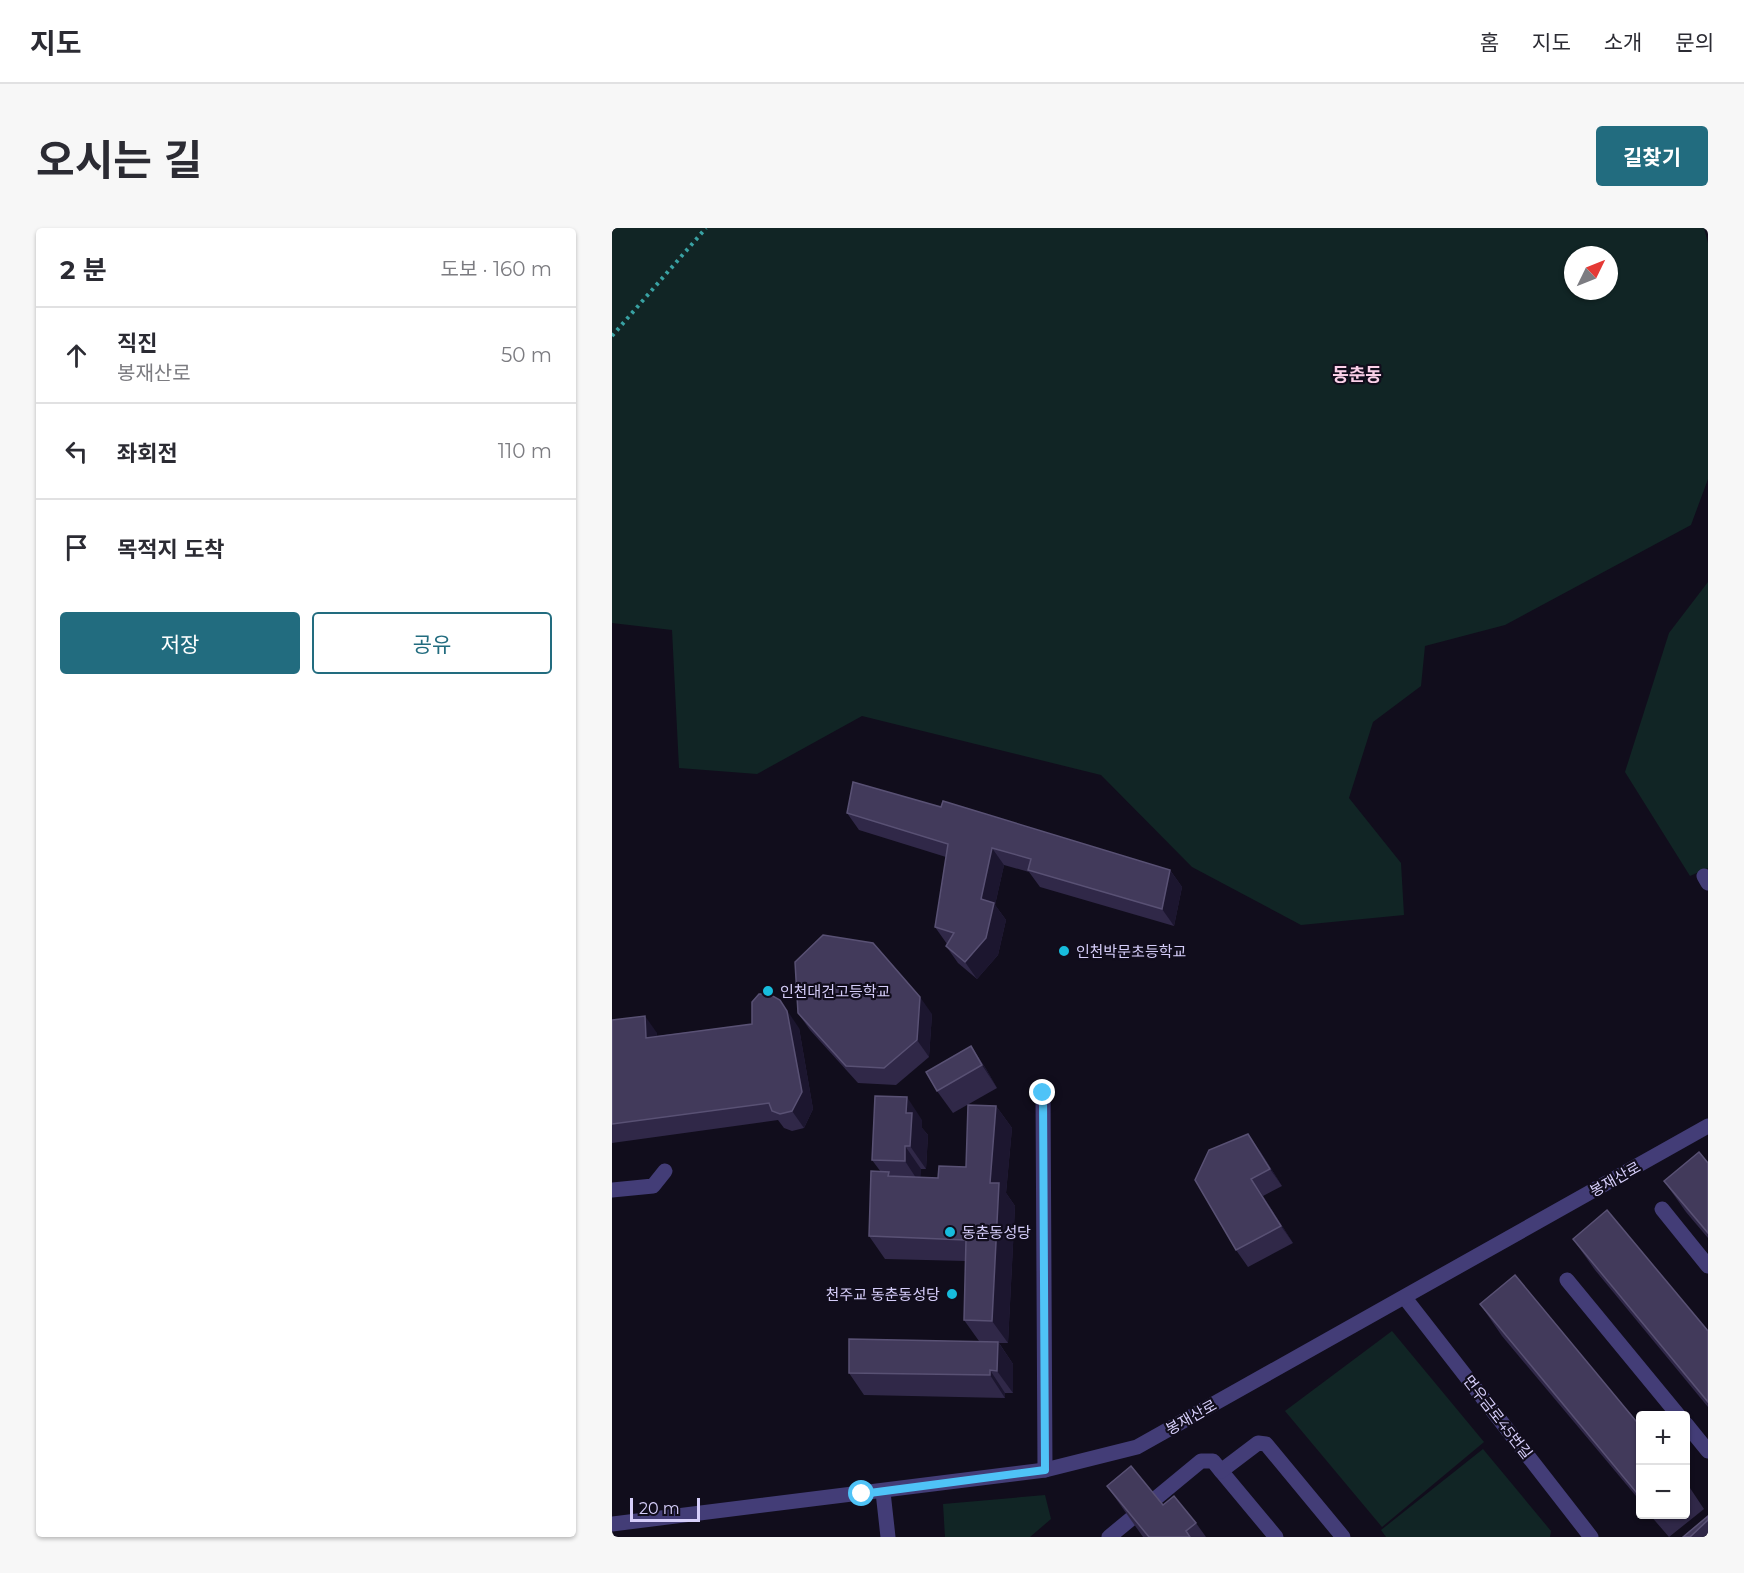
<!DOCTYPE html>
<html lang="ko">
<meta charset="utf-8">
<style>
:root{--surface:#fff;--page:#f7f7f7;--text:#2b2b33;--muted:#7c7c81;--line:#e1e1e2;--accent:#226c7f}
body{margin:0;font-family:Montserrat,"Noto Sans KR",sans-serif;background:var(--page);color:var(--text)}
.controls{position:absolute;right:18px;bottom:18px;display:grid;overflow:hidden;border-radius:6px;box-shadow:0 2px 4px #0004}
.controls button{width:54px;height:54px;display:grid;place-items:center;padding:0;border:0;border-bottom:2px solid var(--line);background:var(--surface);color:var(--text);font:30px sans-serif}
.compass{position:absolute;left:952px;top:18px;width:54px;height:54px;border-radius:50%;background:var(--surface);box-shadow:0 2px 4px #0004;rotate:47deg}
.scale{position:absolute;left:18px;bottom:15px;width:70px;box-sizing:border-box;padding-left:6px;border:3px solid #d6cefa;border-top:0;font-size:16px;line-height:21px;white-space:nowrap;color:#d6cefa;-webkit-text-stroke:4px #110d1c;paint-order:stroke}
.stop{position:absolute;width:18px;height:18px;margin:-14px;border:4px solid #4fc3f7;border-radius:50%;background:#fff}
.stop.end{background:#4fc3f7;border-color:#fff;box-shadow:0 2px 6px #0008}
.list{margin:0;padding:0;list-style:none}
h2{display:flex;justify-content:space-between;align-items:center;height:78px;margin:0;padding:0 24px;font-size:26px}
h2 small{font-size:20px;font-weight:400;color:var(--muted)}
.list li{display:grid;grid-template-columns:39px 1fr auto;gap:18px;align-items:center;box-sizing:border-box;height:96px;padding:0 24px;border-top:2px solid var(--line)}
.list b{display:block;font-size:22px;white-space:nowrap}
.list p{margin:0;font-size:20px;white-space:nowrap;color:var(--muted)}
.list em{font-size:20px;font-style:normal;color:var(--muted)}
.actions{display:flex;gap:12px;padding:18px 24px}
.actions a{flex:1;padding:14px 0;border:2px solid var(--accent);border-radius:6px;text-align:center;font-size:21px;color:var(--accent)}
.actions .main{background:var(--accent);color:#fff}
.icon{flex:none;width:33px;height:33px;fill:none;stroke:currentColor;stroke-width:2;stroke-linecap:round;stroke-linejoin:round}
.map{position:relative;flex:none;width:1096px;height:1309px;overflow:hidden;border-radius:6px}
header{display:flex;align-items:center;gap:36px;box-sizing:border-box;height:84px;padding:0 30px;background:var(--surface);border-bottom:2px solid var(--line)}
header strong{font-size:28px}
nav{display:flex;gap:33px;margin-inline-start:auto;font-size:21px}
.intro{display:flex;align-items:center;justify-content:space-between;box-sizing:border-box;height:144px;padding:0 36px}
h1{margin:0;font-size:42px}
.button{padding:15px 27px;border-radius:6px;background:var(--accent);color:#fff;font-size:21px;font-weight:700}
main{display:flex;gap:36px;padding:0 36px}
aside{flex:1;background:var(--surface);border-radius:6px;box-shadow:0 2px 4px #0004}
.map>svg:first-child{display:block}
.green{fill:#112525;fill-rule:evenodd}
.lines{fill:none;stroke-linecap:round;stroke-linejoin:round}
.path{stroke:#39a2a3;stroke-width:4;stroke-dasharray:3 4.5;stroke-linecap:butt}
.minor{stroke:#433d77;stroke-width:15}
.wall{fill:#302848}
.shaded-wall{fill:#1c162f}
.building{fill:#423a5b;stroke:#595174;stroke-width:1.5}
.route{stroke:#4fc3f7;stroke-width:8}
.poi-dot{fill:#17bcdd;stroke:#110d1c;stroke-width:2}
.labels{text-anchor:middle;dominant-baseline:central;stroke-width:4.5;stroke-linejoin:round;paint-order:stroke}
.poi-label{font-size:15px;fill:#d6cefa;stroke:#110d1c;text-anchor:start}
.street-label{font-size:15px;fill:#d6cefa;stroke:#110d1c}
.quarter-label{font-size:18px;font-weight:bold;fill:#fad0e8;stroke:#110d1c}
</style>
<header>
<strong>지도</strong>
<nav><a>홈</a><a>지도</a><a>소개</a><a>문의</a></nav>
</header>
<div class="intro"><h1>오시는 길</h1><a class="button">길찾기</a></div>
<main>
<aside>
<h2>2 분<small>도보 · 160 m</small></h2>
<ul class="list">
<li><svg class="icon" aria-label="ahead" viewBox="0 0 24 24"><path d="M12 20V5M6 11l6-6 6 6"/></svg><div><b>직진</b><p>봉재산로</p></div><em>50 m</em></li>
<li><svg class="icon" aria-label="left" viewBox="0 0 24 24"><path d="M17 20v-9H6M10 6l-5 5 5 5"/></svg><div><b>좌회전</b></div><em>110 m</em></li>
<li><svg class="icon" aria-label="arrive" viewBox="0 0 24 24"><path d="M6 21V4h12l-3 4 3 4H6"/></svg><div><b>목적지 도착</b></div></li>
</ul>
<div class="actions"><a class="main">저장</a><a>공유</a></div>
</aside>
<div class="map">
<svg width="1096" height="1309" viewBox="0 0 1096 1309">
<rect width="100%" height="100%" fill="#110d1c"/>
<g class="green">
<path d="M0 0H1092L1096 15V251L1079 297 893 397 813 418 809 458 761 494 737 570 789 635 792 687 689 697 580 639 489 547 250 488 145 546 67 540 60 402 0 395ZM961 27H997V63H961Z"/>
<polygon points="1096,354 1096,640 1078,648 1013,544 1057,405"/>
<polygon points="780,1103 872,1214 770,1299 673,1183"/>
<polygon points="871,1221 939,1303 938,1309 774,1309 769,1302"/>
<polygon points="433,1267 439,1291 418,1309 333,1309 331,1276"/>
</g>
<g class="lines">
<polyline class="path" points="0,108 94,0"/>
<g class="minor">
<polyline points="1092,648 1096,655"/>
<polyline points="431,865 433,1242"/>
<polyline points="0,962 41,958 53,943"/>
<polyline points="1050,981 1096,1038"/>
<polyline points="955,1052 1067,1188"/>
<polyline points="793,1070 979,1309"/>
<polyline points="1074,1196 1096,1223"/>
<polyline points="609,1243 664,1309"/>
<polyline points="271,1264 276,1309"/>
<polyline points="0,1296 433,1242 525,1219 1096,898"/>
<polyline points="497,1309 589,1233 601,1233 609,1243 646,1215 654,1216 731,1309"/>
</g>
</g>
<g class="wall">
<polygon points="329,579 558,642 570,659 562,698 428,659 417,644 392,637 383,677 394,692 386,727 365,751 346,735 334,718 335,716 323,699 334,629 247,602 235,585"/>
<polygon points="186,785 320,786 317,829 284,857 246,855 198,802"/>
<polygon points="0,792 45,805 45,808 140,796 187,800 201,881 192,900 180,903 172,900 166,892 0,915"/>
<polygon points="359,818 374,841 385,860 341,885 325,863"/>
<polygon points="384,878 400,900 394,965 403,978 396,1115 387,1115 401,1136 401,1165 393,1165 393,1170 252,1167 237,1145 367,1113 352,1092 354,1033 273,1031 257,1008 269,944 260,932 310,892 310,900 316,907 314,941 309,941 308,949 326,950 354,939"/>
<polygon points="648,923 670,958 651,968 681,1015 636,1039 624,1022 583,952"/>
<polygon points="1096,935 1096,1010 1074,984 1052,953"/>
<polygon points="961,1011 1096,1103 1096,1179 983,1042"/>
<polygon points="868,1076 1029,1199 1029,1274 890,1108"/>
<polygon points="1074,1254 1092,1281 1057,1309 1038,1287 1074,1287"/>
<polygon points="495,1258 551,1277 584,1295 594,1309 531,1309"/>
<polygon points="1096,1288 1096,1309 1071,1309"/>
</g>
<g class="shaded-wall">
<polygon points="380,620 392,637 383,677 394,692 386,727 365,751 353,734 369,671"/>
<polygon points="558,642 570,659 562,698 550,681"/>
<polygon points="308,769 320,786 317,829 305,812"/>
<polygon points="168,772 187,800 201,881 192,900 180,883"/>
<polygon points="33,788 45,805 46,827 34,810"/>
<polygon points="359,818 374,841 385,860 370,837"/>
<polygon points="295,869 310,892 310,900 316,907 314,941 298,918 294,885"/>
<polygon points="384,878 400,900 394,965 403,978 396,1115 380,1093 378,955"/>
<polygon points="636,906 648,923 670,958 658,941"/>
<polygon points="293,918 309,941 308,956 293,933"/>
<polygon points="639,951 651,968 681,1015 669,998"/>
<polygon points="386,1114 401,1136 401,1165 385,1143"/>
<polygon points="378,1142 393,1165 393,1170 378,1147"/>
</g>
<g class="building">
<polygon points="241,554 329,579 331,573 558,642 550,681 416,642 419,631 380,620 369,671 382,675 374,710 353,734 334,718 342,705 323,699 336,616 235,585"/>
<polygon points="211,707 261,715 308,769 305,812 272,840 234,838 186,785 183,734"/>
<polygon points="147,766 157,766 168,772 175,783 190,864 180,883 168,886 160,883 157,875 0,896 0,792 33,788 34,810 140,796 140,774"/>
<polygon points="359,818 370,837 325,863 314,844"/>
<polygon points="263,868 295,869 294,885 300,885 298,918 293,918 293,933 260,932"/>
<polygon points="356,877 384,878 378,955 387,955 380,1093 352,1092 354,1012 257,1008 259,943 277,944 276,948 326,950 327,938 354,939"/>
<polygon points="636,906 658,941 639,951 669,998 624,1022 583,952 597,922"/>
<polygon points="1087,924 1096,935 1096,1005 1052,953"/>
<polygon points="995,982 1096,1103 1096,1174 961,1011"/>
<polygon points="903,1047 1029,1199 1029,1270 868,1076"/>
<polygon points="237,1111 386,1114 385,1143 378,1142 378,1147 237,1145"/>
<polygon points="519,1238 551,1277 562,1268 584,1295 574,1303 578,1309 537,1309 495,1258"/>
<polygon points="1096,1288 1096,1292 1078,1309 1071,1309"/>
</g>
<g class="lines">
<polyline class="route" points="250,1266 433,1242 431,865"/>
</g>
<g class="poi-dot">
<circle cx="452" cy="723" r="6"/>
<circle cx="156" cy="763" r="6"/>
<circle cx="338" cy="1004" r="6"/>
<circle cx="340" cy="1066" r="6"/>
</g>
<g class="labels">
<g class="poi-label">
<text x="464" y="723">인천박문초등학교</text>
<text x="168" y="763">인천대건고등학교</text>
<text x="350" y="1004">동춘동성당</text>
<text x="328" y="1066" text-anchor="end">천주교 동춘동성당</text>
</g>
<g class="street-label">
<text transform="translate(1003 951) rotate(-29)">봉재산로</text>
<text transform="translate(579 1189) rotate(-29)">봉재산로</text>
<text transform="translate(886 1189) rotate(52)">먼우금로45번길</text>
</g>
<g class="quarter-label">
<text x="745" y="147">동춘동</text>
</g>
</g>
</svg>
<div class="controls">
<button>+</button>
<button>−</button>
</div>
<svg class="compass" viewBox="-18 -18 36 36"><path d="M0-13l5 13h-10z" fill="#e53935"/><path d="M0 13l5-13h-10z" fill="#7c7c81"/></svg>
<div class="scale">20 m</div>
<div class="stop" style="left:250px;top:1266px"></div>
<div class="stop end" style="left:431px;top:865px"></div>
</div>
</main>
